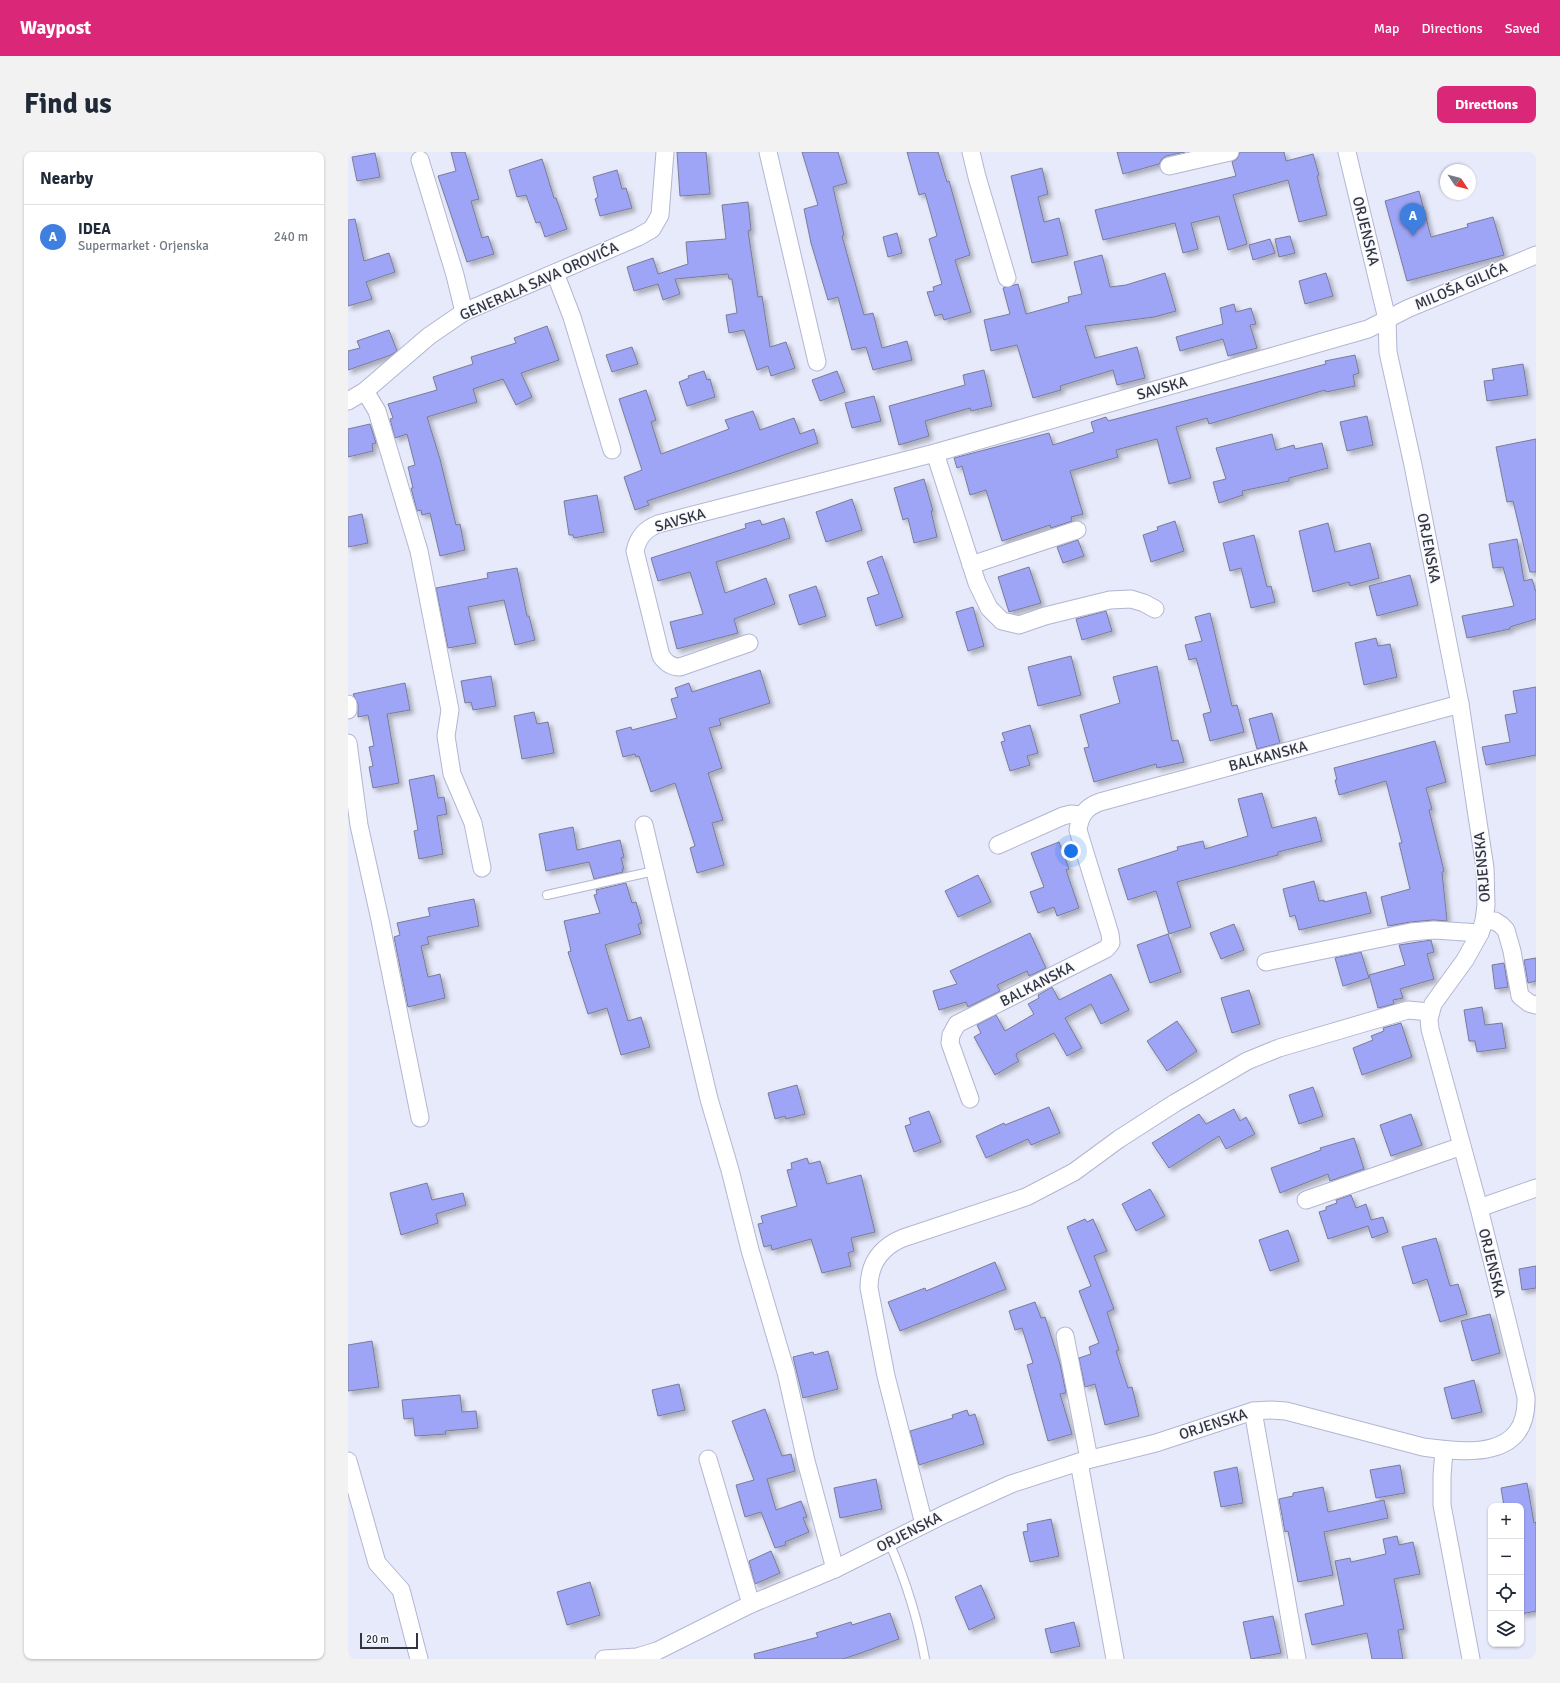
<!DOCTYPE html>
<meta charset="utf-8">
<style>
:root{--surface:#fff;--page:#f2f2f3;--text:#1f2937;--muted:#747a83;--line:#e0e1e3;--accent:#db2777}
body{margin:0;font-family:Signika,sans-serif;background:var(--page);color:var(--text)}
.controls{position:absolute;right:12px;bottom:12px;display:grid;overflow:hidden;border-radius:8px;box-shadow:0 1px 3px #0004}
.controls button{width:36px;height:36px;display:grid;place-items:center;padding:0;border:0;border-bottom:1px solid var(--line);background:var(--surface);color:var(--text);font:20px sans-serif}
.compass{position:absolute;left:1092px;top:12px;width:36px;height:36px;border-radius:50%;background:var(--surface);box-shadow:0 1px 3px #0004;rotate:125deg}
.scale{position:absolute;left:12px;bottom:10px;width:58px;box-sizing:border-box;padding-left:4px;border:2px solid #32343f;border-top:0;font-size:11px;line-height:14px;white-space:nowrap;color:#32343f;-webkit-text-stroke:3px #f7f8fe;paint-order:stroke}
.you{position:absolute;left:723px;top:699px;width:14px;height:14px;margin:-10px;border:3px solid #fff;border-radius:50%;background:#1a73e8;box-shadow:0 0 0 6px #1a73e833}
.badge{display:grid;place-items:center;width:26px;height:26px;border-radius:50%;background:var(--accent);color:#fff;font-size:13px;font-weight:700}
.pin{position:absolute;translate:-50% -33px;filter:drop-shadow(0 1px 2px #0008)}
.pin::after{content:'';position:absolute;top:21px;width:14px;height:12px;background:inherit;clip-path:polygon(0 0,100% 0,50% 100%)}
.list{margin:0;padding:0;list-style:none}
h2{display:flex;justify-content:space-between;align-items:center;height:52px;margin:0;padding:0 16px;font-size:17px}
h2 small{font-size:13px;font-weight:400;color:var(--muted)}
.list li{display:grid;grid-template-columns:26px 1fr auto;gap:12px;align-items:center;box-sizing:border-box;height:64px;padding:0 16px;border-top:1px solid var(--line)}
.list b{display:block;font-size:15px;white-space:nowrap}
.list p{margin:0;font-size:13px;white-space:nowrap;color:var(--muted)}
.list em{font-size:13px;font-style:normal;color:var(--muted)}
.icon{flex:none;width:22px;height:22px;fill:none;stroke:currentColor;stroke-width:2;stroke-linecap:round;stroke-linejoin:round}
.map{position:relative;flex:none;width:1188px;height:1507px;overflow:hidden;border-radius:8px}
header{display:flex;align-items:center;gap:24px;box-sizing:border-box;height:56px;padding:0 20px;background:var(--accent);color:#fff}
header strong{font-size:19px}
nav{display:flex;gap:22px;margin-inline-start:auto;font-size:14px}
.intro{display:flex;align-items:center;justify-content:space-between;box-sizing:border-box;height:96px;padding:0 24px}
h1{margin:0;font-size:28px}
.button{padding:10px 18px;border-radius:8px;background:var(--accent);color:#fff;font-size:14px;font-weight:700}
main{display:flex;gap:24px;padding:0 24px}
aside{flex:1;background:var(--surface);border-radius:8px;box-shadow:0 1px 3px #0004}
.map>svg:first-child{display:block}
.building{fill:#9ea5f6;stroke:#797c97;filter:url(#shadow)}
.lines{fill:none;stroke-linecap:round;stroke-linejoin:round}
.service-casing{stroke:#b2b6d2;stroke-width:10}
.minor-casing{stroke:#b2b6d2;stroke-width:19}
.service{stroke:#fff;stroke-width:8}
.minor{stroke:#fff;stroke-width:17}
.labels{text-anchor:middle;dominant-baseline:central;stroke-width:3;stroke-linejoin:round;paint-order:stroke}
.street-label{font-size:15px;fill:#32343f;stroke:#f7f8fe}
</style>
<header>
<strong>Waypost</strong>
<nav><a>Map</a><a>Directions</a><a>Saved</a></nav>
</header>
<div class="intro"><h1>Find us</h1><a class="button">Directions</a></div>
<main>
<aside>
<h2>Nearby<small></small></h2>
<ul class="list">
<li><span class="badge" style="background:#3f7fe0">A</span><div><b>IDEA</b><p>Supermarket · Orjenska</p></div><em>240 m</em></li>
</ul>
</aside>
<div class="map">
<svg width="1188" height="1507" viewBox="0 0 1188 1507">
<defs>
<filter id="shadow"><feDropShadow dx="3.5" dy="3.5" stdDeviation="2" flood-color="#0004"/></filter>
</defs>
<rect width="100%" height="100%" fill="#e7eafb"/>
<g class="building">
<polygon points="103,0 117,0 131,47 123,49 134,86 140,84 146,102 119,110 90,24 108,19"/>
<polygon points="329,0 358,0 362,42 332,44"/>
<polygon points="454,0 490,0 499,31 485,35 496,83 494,84 516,163 525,161 534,196 559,189 564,208 525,218 518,195 504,198 490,145 480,148 463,91 456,57 470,53"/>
<polygon points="559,0 590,0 599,30 601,29 622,103 607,108 623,160 596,168 594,162 587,164 579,140 586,139 585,135 594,132 581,87 589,84 577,41 571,43"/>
<polygon points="769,0 837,0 818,4 814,7 811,12 775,22"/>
<polygon points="892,0 936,0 938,9 965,2 971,23 969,24 979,63 951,70 940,28 885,43 899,92 880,98 871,64 843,71 850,97 835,101 827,71 755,88 747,58 888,24 884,10 889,7"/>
<polygon points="27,1 32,25 9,29 4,5"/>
<polygon points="194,7 206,46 208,46 219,77 197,85 192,70 188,71 178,43 169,45 161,18"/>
<polygon points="694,16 700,42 690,45 696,70 711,66 720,103 684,111 663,24"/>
<polygon points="269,18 274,37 278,36 284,56 252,64 247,47 250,45 245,25"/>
<polygon points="1071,39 1083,85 1120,75 1119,72 1145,65 1156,103 1059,129 1037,49"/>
<polygon points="400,50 403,78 400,79 410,145 414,144 422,195 438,190 447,216 423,224 420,214 409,218 396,178 381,181 378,163 389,161 384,127 381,127 380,122 327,127 332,142 315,148 310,132 286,139 279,115 305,106 310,122 340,112 338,90 378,87 374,53"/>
<polygon points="7,67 16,109 41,101 47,120 18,130 24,147 0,154 0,68"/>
<polygon points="549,81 554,101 540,105 535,85"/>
<polygon points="942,84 947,101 931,105 927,87"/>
<polygon points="922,87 927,101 905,108 901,93"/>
<polygon points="754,103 762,135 778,133 817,121 828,159 806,165 737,174 747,206 789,195 797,226 769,233 765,218 712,234 713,238 685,246 669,193 643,199 636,168 662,162 655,136 670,132 678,162 721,150 720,145 734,142 726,110"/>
<polygon points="978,121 985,144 957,152 951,129"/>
<polygon points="886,152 888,160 903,156 908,172 902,173 909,196 880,204 875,187 832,199 828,185 875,172 872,156"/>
<polygon points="199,174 211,208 173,221 184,245 168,253 155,227 125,237 129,250 79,265 92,307 108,373 112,372 117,398 92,404 82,361 74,363 73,358 69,359 63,336 65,336 60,315 67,313 59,282 47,286 42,267 45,266 40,252 89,238 85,225 125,212 123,205 168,191 166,186"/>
<polygon points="41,178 49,199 43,203 0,218 0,199 12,196 9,189"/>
<polygon points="284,195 290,212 264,220 258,203"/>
<polygon points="1007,203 1011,221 1005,223 1007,234 978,240 977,238 861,272 859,266 828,275 843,326 821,332 809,287 768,298 770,305 722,319 735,362 723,365 724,369 703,376 702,373 654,389 638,338 622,343 614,314 609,316 606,306 701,281 705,293 746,280 743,270 758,265 760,269 978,212 977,209"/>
<polygon points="1175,212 1180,243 1139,249 1136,229 1146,228 1144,217"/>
<polygon points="636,218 644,254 623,259 622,256 577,269 581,284 551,293 541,254 617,233 615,223"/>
<polygon points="356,219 359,228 362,227 367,245 339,254 331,230 341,226 340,224"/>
<polygon points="489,219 497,240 472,249 464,228"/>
<polygon points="298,238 308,268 303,270 313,302 381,277 377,268 405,259 412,278 446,266 452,282 466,277 470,291 393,318 299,349 301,353 287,358 276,325 294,318 271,247"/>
<polygon points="526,244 533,269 504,276 497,251"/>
<polygon points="1019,264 1025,293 999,299 992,270"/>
<polygon points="22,272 28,291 24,292 25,299 0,305 0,277"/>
<polygon points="924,282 928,298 946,293 947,297 974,291 980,316 941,326 941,329 894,339 895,343 871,351 865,330 878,327 868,296"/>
<polygon points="1188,287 1188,420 1182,420 1165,349 1159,350 1148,295"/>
<polygon points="576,327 585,359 583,359 589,385 566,391 560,366 555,368 546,336"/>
<polygon points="249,343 256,380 226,386 225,383 221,383 216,349"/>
<polygon points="504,347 514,378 478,390 468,360"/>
<polygon points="14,362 20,391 0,395 0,365"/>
<polygon points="436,366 442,386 419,394 368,410 377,441 418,426 427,452 386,467 390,481 329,497 322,470 355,462 342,420 310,429 303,406 398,376 397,372 412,368 414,373"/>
<polygon points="827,369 836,399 803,410 795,383 810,378 809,375"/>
<polygon points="980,371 987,400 1022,391 1031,426 1002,434 1001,430 965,440 951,379"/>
<polygon points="906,383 919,435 923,434 927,450 903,456 893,416 882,419 875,391"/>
<polygon points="1169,387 1176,429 1184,427 1188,440 1188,467 1162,475 1162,477 1119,486 1114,464 1166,454 1155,415 1145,416 1141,392"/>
<polygon points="730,388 736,404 715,411 709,395"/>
<polygon points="534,404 555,465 528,474 519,446 531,442 519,410"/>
<polygon points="681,415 693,451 661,460 650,425"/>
<polygon points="169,416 179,464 181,464 187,488 167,493 156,448 120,455 128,491 100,496 88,436 140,426 139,421"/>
<polygon points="1062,423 1070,453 1029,464 1021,434"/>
<polygon points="468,434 478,464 451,473 441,443"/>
<polygon points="625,455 636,494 620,499 608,460"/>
<polygon points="758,459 764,479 734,488 728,467"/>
<polygon points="862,461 884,554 889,553 896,580 862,589 855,562 863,560 848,506 841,508 837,493 854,489 847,465"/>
<polygon points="1028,486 1030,494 1042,492 1049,525 1016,533 1007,491"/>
<polygon points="723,504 733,543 690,554 680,515"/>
<polygon points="809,514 824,589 830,588 836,610 809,616 808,612 746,630 736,596 741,595 732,563 772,551 765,525"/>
<polygon points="412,518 422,551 371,567 373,573 361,576 374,616 360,621 375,668 364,671 376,713 349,721 342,696 347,694 327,631 303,640 291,604 288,605 287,602 275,605 268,579 283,575 284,578 329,566 323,547 330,545 327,536 341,531 344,540"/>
<polygon points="143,524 148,554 125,558 123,550 117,551 113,529"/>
<polygon points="57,531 62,558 39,562 51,631 25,636 21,615 25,614 21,595 26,594 20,563 10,565 10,552 5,542"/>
<polygon points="1188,535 1188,603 1138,613 1134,595 1162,590 1157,563 1169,561 1165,539"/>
<polygon points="186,560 189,572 200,570 206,601 174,607 166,564"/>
<polygon points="924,561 932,591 909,597 901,567"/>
<polygon points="682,573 690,601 679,604 682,613 662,619 653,590 657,589 654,581"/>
<polygon points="1087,589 1098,630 1078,636 1084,657 1081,658 1096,719 1094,720 1099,769 1085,768 1062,770 1040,774 1033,745 1062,737 1051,691 1054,691 1038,629 991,643 987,628 989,628 986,616"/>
<polygon points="86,623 90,646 96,645 99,662 89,664 95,702 71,707 66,679 70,678 61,628"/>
<polygon points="914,641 924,676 968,665 974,689 930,700 930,703 829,730 843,775 821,782 808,739 780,748 770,717 830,698 829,695 855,689 857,697 900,684 890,647"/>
<polygon points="225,675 229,698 272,688 276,705 273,706 276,717 274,717 275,720 246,727 241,710 198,719 191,682"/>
<polygon points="711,690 721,717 718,718 731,756 709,764 706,755 690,761 682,740 696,735 683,701"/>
<polygon points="630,723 643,750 610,765 597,739"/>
<polygon points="966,729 971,749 976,748 976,750 1018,740 1023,761 951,778 947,763 942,765 935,737"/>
<polygon points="278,731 284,751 288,750 294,771 290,772 293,782 257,793 280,869 293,865 302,895 273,903 259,856 240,862 220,800 223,799 216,769 252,761 246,743 249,742 248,738"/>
<polygon points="126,747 131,774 79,785 81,792 73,794 80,825 92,822 97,846 60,855 46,785 52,783 49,771 82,764 80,756"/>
<polygon points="886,772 896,798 873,807 862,781"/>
<polygon points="682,781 698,816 681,824 679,819 649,833 652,839 620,855 618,850 591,858 585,839 609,832 602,819"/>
<polygon points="820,782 833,820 802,831 789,793"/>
<polygon points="1083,788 1086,800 1079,802 1086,827 1052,837 1055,846 1045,848 1046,852 1030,856 1021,823 1057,813 1051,793"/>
<polygon points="1013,800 1021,826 995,834 987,806"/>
<polygon points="1188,806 1188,829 1180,831 1176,808"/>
<polygon points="1156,811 1160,835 1147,837 1144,813"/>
<polygon points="763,822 781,858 753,872 743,852 717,866 734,896 719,904 706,881 669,901 668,904 671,909 647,923 626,885 633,881 629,873 648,863 657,879 686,862 680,852 691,846 690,843 704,835 711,848"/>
<polygon points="901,838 912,872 884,881 873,846"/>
<polygon points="1134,855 1137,873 1154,871 1158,896 1129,900 1127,889 1121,889 1116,858"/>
<polygon points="829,869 849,899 819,919 799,889"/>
<polygon points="1053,871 1064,905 1014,923 1005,896 1025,888 1023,884 1036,879 1035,876"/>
<polygon points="449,933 457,962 438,967 437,964 427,967 420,941"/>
<polygon points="965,935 975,964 951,972 941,943"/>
<polygon points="701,955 712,981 683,993 680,987 638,1006 628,984 656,971 657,973"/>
<polygon points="886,957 892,969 898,965 907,982 878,997 871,984 821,1016 804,991 851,962 858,972"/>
<polygon points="581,959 593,990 566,1000 557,974 563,972 561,966"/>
<polygon points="1063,962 1074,993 1043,1004 1032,973"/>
<polygon points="1006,986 1016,1017 982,1029 980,1022 932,1041 923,1016 973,998 972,996"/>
<polygon points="459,1006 461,1012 472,1009 479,1032 513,1023 527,1080 503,1086 506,1099 500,1101 503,1114 474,1121 463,1087 424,1098 423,1093 416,1095 410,1072 415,1071 413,1064 449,1054 439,1018 444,1017 443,1011"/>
<polygon points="79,1031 84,1048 115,1041 118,1053 88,1062 90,1071 53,1083 42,1041"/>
<polygon points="802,1037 817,1064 788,1079 774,1052"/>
<polygon points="1003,1043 1008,1056 1018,1052 1023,1068 1035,1065 1040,1080 1024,1086 1020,1074 980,1087 971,1060 978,1058 978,1055 989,1051 988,1048"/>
<polygon points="737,1067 739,1070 745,1067 759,1099 746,1104 766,1157 759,1160 771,1198 768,1199 780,1236 784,1235 791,1264 757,1273 747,1232 737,1235 731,1206 743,1202 741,1195 751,1191 731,1139 743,1134 719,1075"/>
<polygon points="940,1078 951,1109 922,1119 911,1088"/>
<polygon points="1088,1086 1102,1134 1110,1132 1119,1162 1092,1170 1079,1127 1065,1132 1054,1095"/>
<polygon points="647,1110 658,1137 552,1179 540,1150 577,1136 578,1139"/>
<polygon points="1188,1114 1188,1136 1174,1138 1171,1117"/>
<polygon points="687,1150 693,1166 697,1165 712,1212 718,1241 712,1242 724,1282 700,1289 679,1213 685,1211 674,1176 667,1178 661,1159"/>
<polygon points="1142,1162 1152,1201 1124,1209 1113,1169"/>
<polygon points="24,1189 31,1235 0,1239 0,1193"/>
<polygon points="480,1199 490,1237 455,1246 445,1205 465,1200 466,1203"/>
<polygon points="1126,1228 1134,1260 1104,1267 1096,1236"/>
<polygon points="331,1232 337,1258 310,1264 304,1238"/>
<polygon points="112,1243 114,1260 128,1259 130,1276 97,1279 98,1282 67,1284 65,1266 56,1267 54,1248"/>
<polygon points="417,1257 434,1304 443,1302 447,1319 419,1327 428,1358 453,1349 459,1365 455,1366 461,1380 437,1390 438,1393 427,1396 413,1360 397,1365 388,1333 406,1328 384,1269"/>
<polygon points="619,1258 621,1264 627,1262 636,1292 571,1313 562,1279 605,1266 604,1263"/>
<polygon points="1052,1313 1057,1341 1028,1346 1022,1318"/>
<polygon points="889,1315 895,1351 873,1355 866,1320"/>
<polygon points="528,1327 534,1357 492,1366 486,1336"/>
<polygon points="1179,1331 1186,1371 1188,1370 1188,1459 1173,1462 1173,1354 1156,1354 1153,1336"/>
<polygon points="975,1335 980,1360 1036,1348 1040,1366 976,1380 985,1423 950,1430 940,1379 937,1380 931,1347 945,1344 945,1341"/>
<polygon points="703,1367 711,1404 682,1410 675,1380 680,1379 679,1372"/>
<polygon points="1049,1384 1051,1393 1065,1390 1072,1422 1046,1427 1056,1477 1050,1478 1055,1507 1024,1507 1019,1481 964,1493 957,1462 996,1453 987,1409 1002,1406 1003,1410 1038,1402 1035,1387"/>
<polygon points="423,1399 432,1421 407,1432 401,1409"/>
<polygon points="242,1430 252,1463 219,1473 209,1440"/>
<polygon points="633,1433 647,1466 621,1478 607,1445"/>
<polygon points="542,1461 551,1487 513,1501 495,1507 407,1507 406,1502 470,1485 468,1481 503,1470 504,1473"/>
<polygon points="925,1464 933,1501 903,1507 895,1470"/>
<polygon points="726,1470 732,1494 703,1501 697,1477"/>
</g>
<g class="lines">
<defs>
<g id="service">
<polyline points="199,743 306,719"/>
<path d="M541 1390C557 1427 570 1467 577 1507"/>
</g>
<g id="minor">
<polyline points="420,0 469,210"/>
<polyline points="623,0 629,25 659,126"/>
<polyline points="72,8 107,123 116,160"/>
<polyline points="821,14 882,0"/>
<polyline points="207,121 224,165 264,298"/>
<polyline points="17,239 29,259 71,399 102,558 98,584 104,622 125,671 134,716"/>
<polyline points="0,249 17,239 81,184 116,160 290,85 304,77 312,63 317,0"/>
<polyline points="587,301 629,431 641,456 654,469 671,473 697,464 762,448 783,447 796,451 807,457"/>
<polyline points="623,413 729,378"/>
<path d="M401 491 332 515C323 515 318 511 313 504L287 399C290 385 297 377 310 372L587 301 1020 177 1059 157 1188 103"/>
<polyline points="0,552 0,558"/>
<polyline points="0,591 11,673 32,768 72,966"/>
<polyline points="296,673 361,947 382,1018 402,1098 438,1220 458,1309 487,1417"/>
<polyline points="650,693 715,664 723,662 733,663"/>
<polyline points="1136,769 1147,769 1153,773 1158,778 1164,799 1172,844 1181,851 1188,853"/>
<polyline points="918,810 1063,780 1086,778 1132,781"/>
<path d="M622 947 602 891 603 883 609 872 758 797 763 791 762 782 730 678C732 663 738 655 752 650L1112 552"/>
<polyline points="958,1048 1114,994"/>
<polyline points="1131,1056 1188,1036"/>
<polyline points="717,1184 741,1307"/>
<polyline points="905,1259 949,1507"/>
<polyline points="1096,1298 1094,1324 1094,1353 1123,1507"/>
<polyline points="360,1307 403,1452"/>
<polyline points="0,1309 29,1411 53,1438 71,1507"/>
<polyline points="731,1310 767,1507"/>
<path d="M576 1372 538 1224 521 1136C521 1111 533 1095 555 1086L678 1045 726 1020 771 987 827 951 899 909 931 896 1060 858 1082 860"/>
<path d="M256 1507 289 1505 309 1499 403 1452 487 1417 597 1362 663 1332 731 1310 808 1291 905 1259 923 1258 938 1259 1075 1295C1119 1301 1180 1308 1178 1245L1131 1056 1082 877 1081 867 1085 852 1117 808 1132 781 1136 769 1138 753 1137 716 1112 552 1065 313 1040 200 1039 167 999 0"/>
</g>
</defs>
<use href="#service" class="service-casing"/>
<use href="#minor" class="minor-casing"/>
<use href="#service" class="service"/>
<use href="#minor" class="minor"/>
</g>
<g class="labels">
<g class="street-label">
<text transform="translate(1018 79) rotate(76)">ORJENSKA</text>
<text transform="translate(191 129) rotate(-24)">GENERALA SAVA OROVIĆA</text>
<text transform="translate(1113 134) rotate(-23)">MILOŠA GILIĆA</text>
<text transform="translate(814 236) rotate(-16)">SAVSKA</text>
<text transform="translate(332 368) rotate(-16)">SAVSKA</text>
<text transform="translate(1081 396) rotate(79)">ORJENSKA</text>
<text transform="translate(920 604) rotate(-15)">BALKANSKA</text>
<text transform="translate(1134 715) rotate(-95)">ORJENSKA</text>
<text transform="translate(689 832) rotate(-27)">BALKANSKA</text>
<text transform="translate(1144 1111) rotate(76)">ORJENSKA</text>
<text transform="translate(865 1272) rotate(-18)">ORJENSKA</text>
<text transform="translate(561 1380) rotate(-27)">ORJENSKA</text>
</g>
</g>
</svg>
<div class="controls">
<button>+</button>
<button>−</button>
<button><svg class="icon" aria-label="locate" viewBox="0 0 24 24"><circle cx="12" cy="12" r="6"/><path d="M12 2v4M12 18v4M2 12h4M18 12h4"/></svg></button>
<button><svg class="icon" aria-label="layers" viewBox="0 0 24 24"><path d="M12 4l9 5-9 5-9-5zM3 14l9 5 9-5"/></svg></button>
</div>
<svg class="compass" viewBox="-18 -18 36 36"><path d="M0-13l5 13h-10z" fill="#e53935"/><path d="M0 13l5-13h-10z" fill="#747a83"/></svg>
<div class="scale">20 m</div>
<div class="you"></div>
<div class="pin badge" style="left:1065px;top:84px;background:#3f7fe0">A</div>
</div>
</main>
